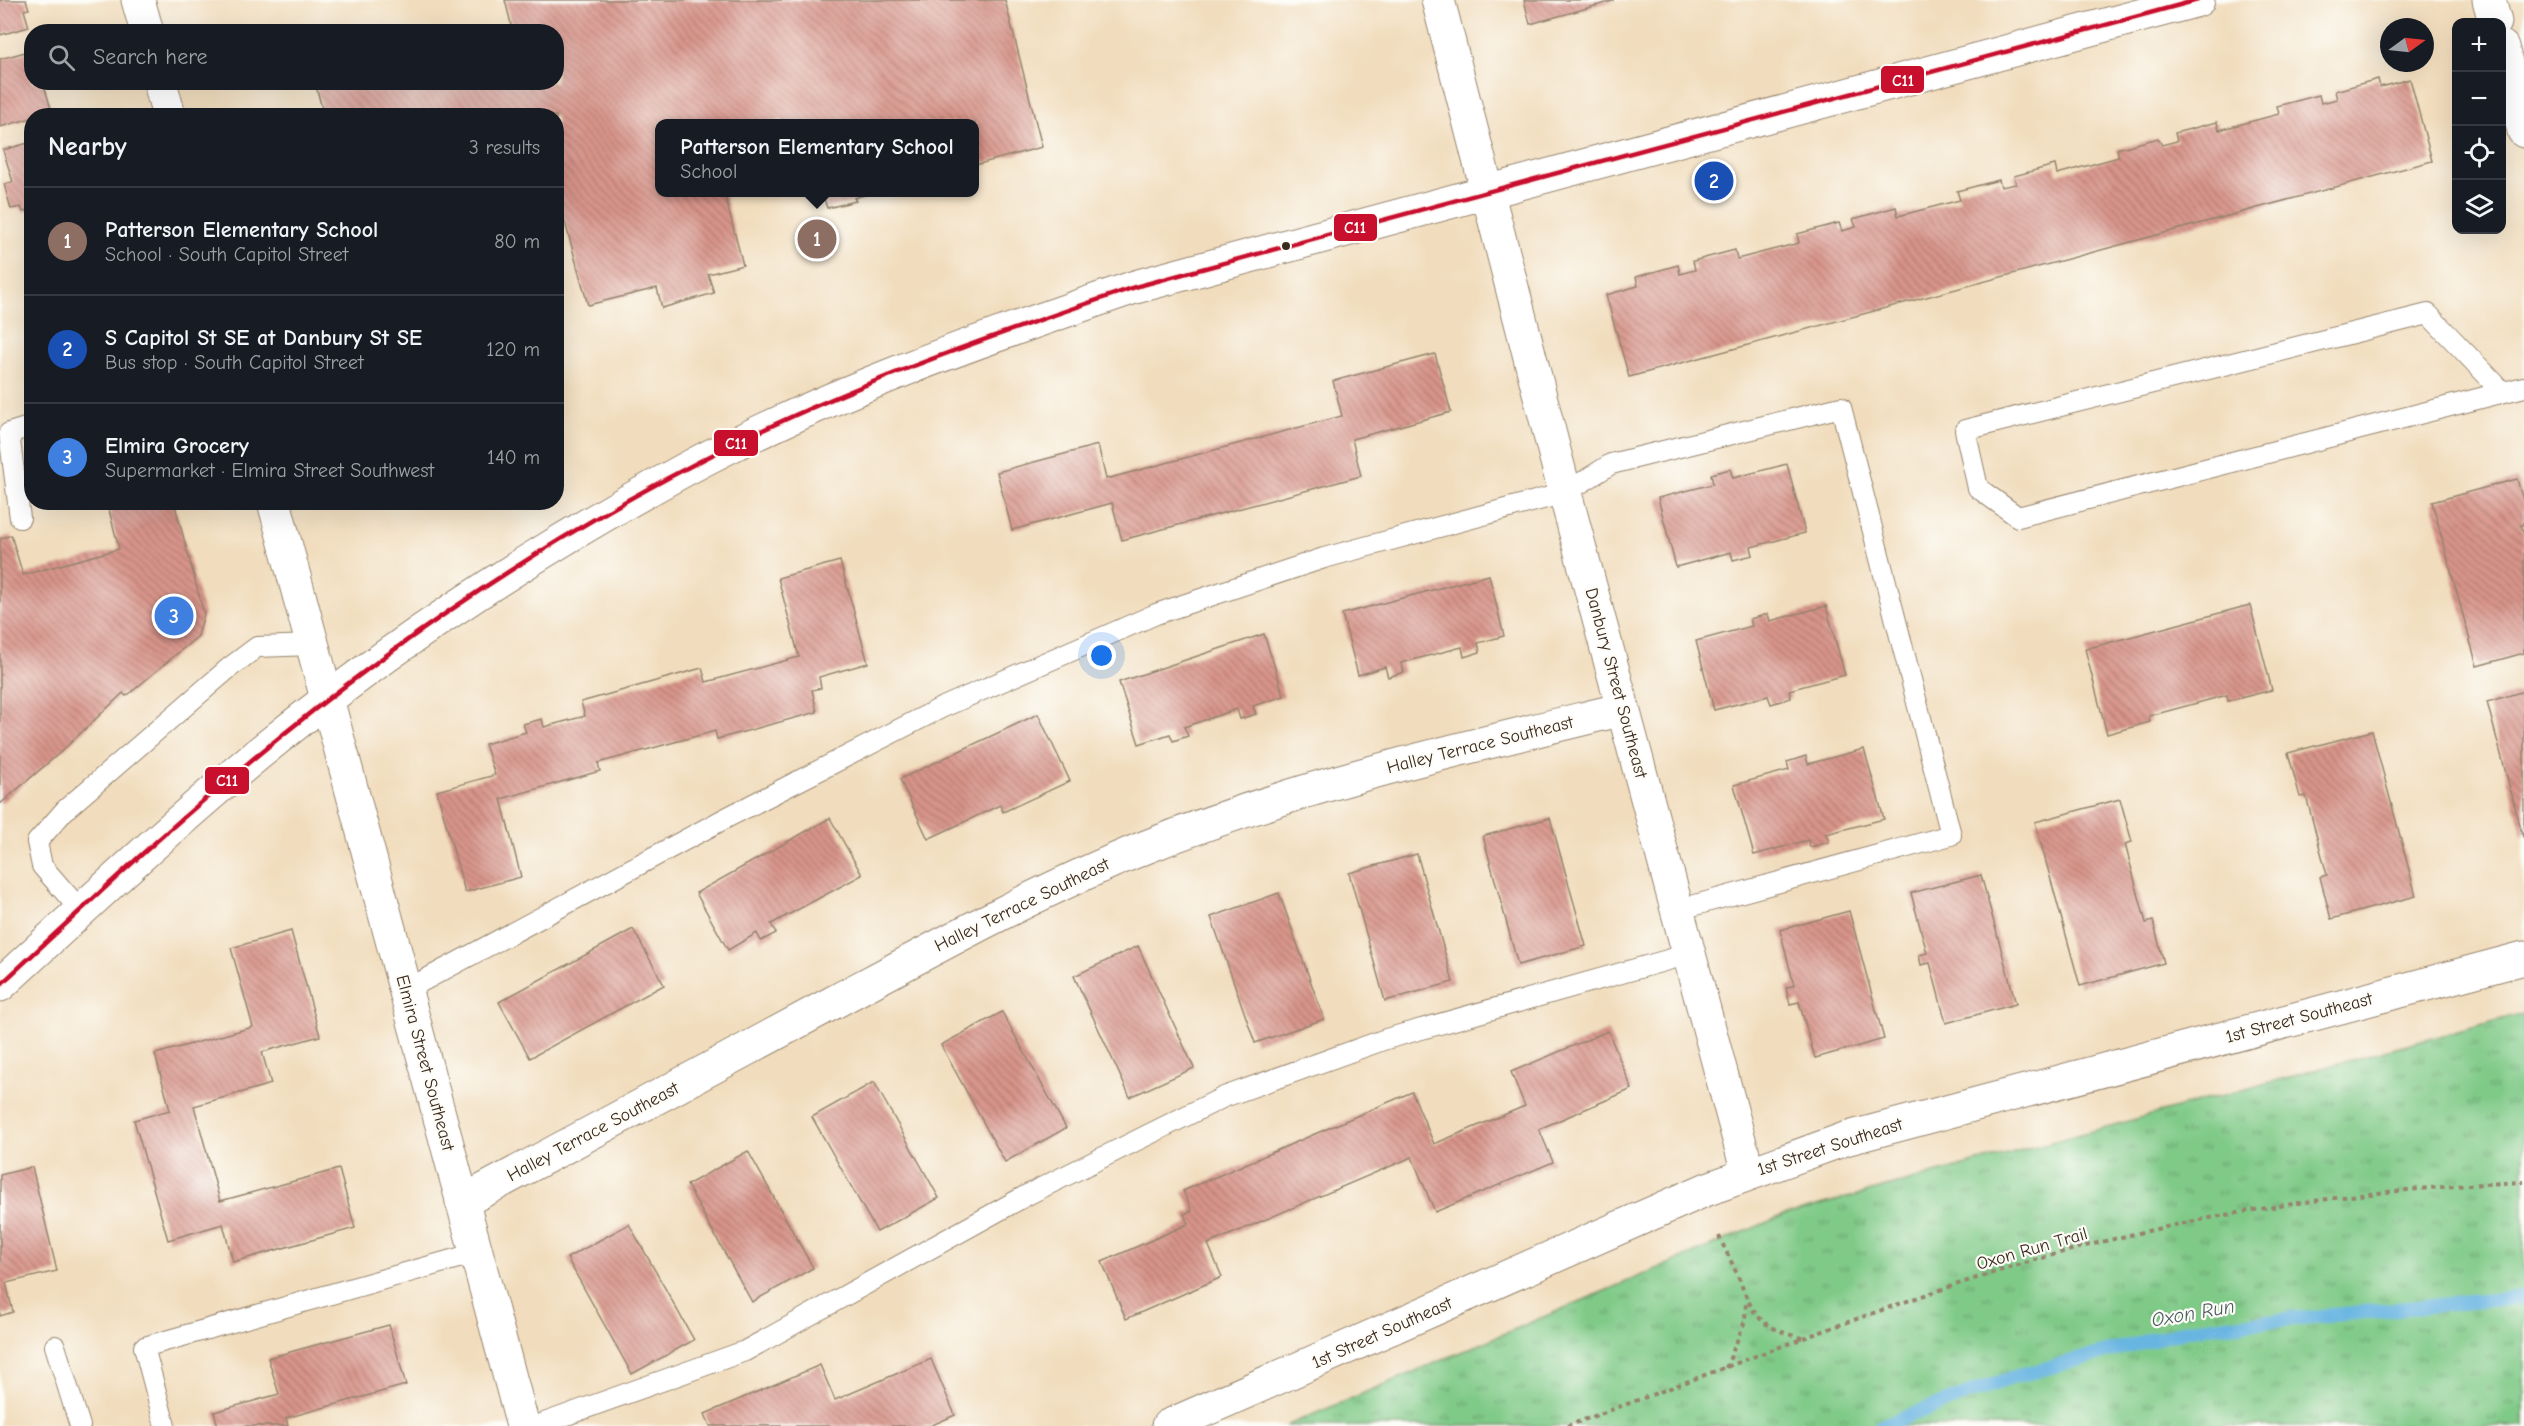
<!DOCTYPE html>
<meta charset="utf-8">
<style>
:root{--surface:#171b24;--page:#242831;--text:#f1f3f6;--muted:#9ea1a6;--line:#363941;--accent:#7c3aed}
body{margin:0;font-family:"Comic Neue",sans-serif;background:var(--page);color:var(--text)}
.controls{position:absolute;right:18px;top:18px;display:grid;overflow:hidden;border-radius:12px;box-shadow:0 6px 24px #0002}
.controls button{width:54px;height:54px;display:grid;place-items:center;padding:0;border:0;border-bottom:2px solid var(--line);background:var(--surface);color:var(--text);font:30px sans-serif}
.compass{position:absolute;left:2380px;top:18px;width:54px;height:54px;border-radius:50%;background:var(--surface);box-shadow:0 6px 24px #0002;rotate:75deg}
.you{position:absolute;left:1102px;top:656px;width:21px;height:21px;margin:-15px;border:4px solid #fff;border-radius:50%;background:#1a73e8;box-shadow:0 0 0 9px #1a73e833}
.badge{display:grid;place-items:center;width:39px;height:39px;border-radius:50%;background:var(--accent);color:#fff;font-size:20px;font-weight:700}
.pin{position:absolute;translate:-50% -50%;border:3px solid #fff;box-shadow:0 2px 6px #0006}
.popup{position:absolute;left:655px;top:119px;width:324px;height:78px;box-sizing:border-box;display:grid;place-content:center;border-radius:12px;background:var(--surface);filter:drop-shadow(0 2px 4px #0005);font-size:20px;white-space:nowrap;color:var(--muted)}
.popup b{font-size:22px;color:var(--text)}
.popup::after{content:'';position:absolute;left:50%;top:100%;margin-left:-12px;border:12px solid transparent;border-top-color:var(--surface)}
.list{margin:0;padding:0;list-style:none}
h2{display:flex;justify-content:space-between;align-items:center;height:78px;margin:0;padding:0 24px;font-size:26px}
h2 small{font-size:20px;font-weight:400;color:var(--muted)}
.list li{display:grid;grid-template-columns:39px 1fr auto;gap:18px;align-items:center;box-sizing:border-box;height:108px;padding:0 24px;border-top:2px solid var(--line)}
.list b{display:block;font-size:22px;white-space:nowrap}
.list p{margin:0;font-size:20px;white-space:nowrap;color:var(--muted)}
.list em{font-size:20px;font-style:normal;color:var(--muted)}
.icon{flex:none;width:33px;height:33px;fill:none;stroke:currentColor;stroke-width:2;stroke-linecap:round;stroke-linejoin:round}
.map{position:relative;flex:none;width:2524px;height:1426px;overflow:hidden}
.search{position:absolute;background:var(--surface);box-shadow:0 6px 24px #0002;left:24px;top:24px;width:540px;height:66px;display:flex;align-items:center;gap:15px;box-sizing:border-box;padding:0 21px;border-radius:24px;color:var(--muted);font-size:22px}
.panel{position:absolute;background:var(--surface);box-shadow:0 6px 24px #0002;left:24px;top:108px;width:540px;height:402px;border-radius:24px}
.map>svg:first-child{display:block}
.grass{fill:url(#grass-tufts);stroke:#5e7a53;stroke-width:1.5}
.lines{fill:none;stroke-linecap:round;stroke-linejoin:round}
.stream{stroke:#69b5e2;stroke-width:14}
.building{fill:url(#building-back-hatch)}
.service-casing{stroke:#96846e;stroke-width:22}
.minor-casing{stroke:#96846e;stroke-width:35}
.primary-casing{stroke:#96846e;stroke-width:35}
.path{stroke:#96846e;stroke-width:4;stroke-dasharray:4.5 4.5;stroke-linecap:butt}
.service{stroke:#fff;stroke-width:20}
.minor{stroke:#fff;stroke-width:33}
.primary{stroke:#fff;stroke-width:33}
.bus-1-casing{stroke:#fdfcf7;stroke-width:9}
.bus-1{stroke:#c8102e;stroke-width:4.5}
.bus-dot{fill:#3b2a1e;stroke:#fdfcf7;stroke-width:2}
.labels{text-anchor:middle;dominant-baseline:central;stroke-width:4.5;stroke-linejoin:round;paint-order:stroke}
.street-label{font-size:18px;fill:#3b2a1e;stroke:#fdfcf7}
.water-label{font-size:20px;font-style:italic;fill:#4b5b63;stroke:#fdfcf7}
.line-badge{stroke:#fdfcf7;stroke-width:2}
.badge-label{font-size:16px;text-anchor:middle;font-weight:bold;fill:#fff}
</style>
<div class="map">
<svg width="2524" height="1426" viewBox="0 0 2524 1426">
<defs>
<pattern id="grass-tufts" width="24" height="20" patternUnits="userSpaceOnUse" patternTransform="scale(1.5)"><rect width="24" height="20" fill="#80ca88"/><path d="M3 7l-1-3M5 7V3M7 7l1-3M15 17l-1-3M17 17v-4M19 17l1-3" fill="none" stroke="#6aa46f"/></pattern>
<pattern id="building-back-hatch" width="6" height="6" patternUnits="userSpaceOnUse" patternTransform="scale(1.5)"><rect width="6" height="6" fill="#d8948a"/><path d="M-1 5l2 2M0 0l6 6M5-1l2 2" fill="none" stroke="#b07970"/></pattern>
</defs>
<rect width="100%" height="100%" fill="#fdfcf7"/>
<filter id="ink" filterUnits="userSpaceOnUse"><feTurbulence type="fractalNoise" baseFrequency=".0167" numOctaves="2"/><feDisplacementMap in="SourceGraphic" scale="12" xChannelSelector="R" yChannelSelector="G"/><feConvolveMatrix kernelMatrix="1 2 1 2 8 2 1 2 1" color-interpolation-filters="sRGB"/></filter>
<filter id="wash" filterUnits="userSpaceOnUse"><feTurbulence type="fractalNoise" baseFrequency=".008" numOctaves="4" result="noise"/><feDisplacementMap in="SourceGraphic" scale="24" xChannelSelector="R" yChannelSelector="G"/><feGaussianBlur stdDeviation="1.35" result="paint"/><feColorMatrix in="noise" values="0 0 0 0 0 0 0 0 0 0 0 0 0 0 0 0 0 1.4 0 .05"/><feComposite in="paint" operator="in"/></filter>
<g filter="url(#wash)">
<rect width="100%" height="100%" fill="#f1ddbd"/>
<polygon class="grass" points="2524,1013 2524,1426 1286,1426 1784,1215"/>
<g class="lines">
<polyline class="stream" points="1881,1426 2014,1377 2195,1328 2524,1297"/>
</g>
<g id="blocks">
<g class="building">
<polygon points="0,0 26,0 29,9 24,10 29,27 0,35"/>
<polygon points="505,0 1005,0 1042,147 975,165 975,123 783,123 782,120 772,123 660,123 660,192 724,192 743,265 708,274 714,293 662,308 657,288 588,305 556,190 556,116 324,116 316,86 328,82 556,82 556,32 513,32"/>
<polygon points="1524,0 1613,0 1613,1 1530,24"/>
<polygon points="32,50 32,82 43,82 52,112 32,116 32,118 0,127 0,59"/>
<polygon points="2378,79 2380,87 2410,79 2432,161 1629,377 1606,295 1638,286 1636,277 1678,265 1680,274 1695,270 1693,261 1735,250 1737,259 1799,243 1797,234 1839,223 1842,231 1856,227 1853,219 1896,207 1898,216 1960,200 1957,191 1999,180 2001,187 2016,184 2014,176 2055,165 2057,174 2119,157 2117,149 2158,138 2162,145 2177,141 2175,133 2217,122 2219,130 2279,114 2277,106 2319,95 2321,103 2337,99 2335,91"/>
<polygon points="32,142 32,210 23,212 21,207 11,209 4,184 13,182 3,150"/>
<polygon points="822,192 872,192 872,193 854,198 856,201 827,208"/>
<polygon points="1435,354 1451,412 1352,439 1361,476 1122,540 1112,503 1012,530 997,472 1098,445 1106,479 1342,416 1333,381"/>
<polygon points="1787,464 1805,533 1751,547 1753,555 1733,560 1731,552 1676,567 1658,498 1713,484 1711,474 1730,469 1733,478"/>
<polygon points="2517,479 2524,504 2524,525 2521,525 2524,536 2524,653 2477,666 2432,502"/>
<polygon points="107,502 174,502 204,614 198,636 129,694 126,696 123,693 63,750 0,804 0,539 11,535 23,575 119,549"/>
<polygon points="840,561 868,663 819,677 821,688 812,690 817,712 717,739 715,731 598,763 600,771 501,799 521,877 465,892 437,791 495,775 485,744 526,732 523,724 542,719 544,727 585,716 581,702 702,668 706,682 799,657 778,578"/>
<polygon points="1489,575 1504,636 1478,643 1480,652 1464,657 1462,647 1401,663 1404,672 1388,677 1385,667 1358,675 1342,614"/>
<polygon points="2250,605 2272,690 2228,701 2227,695 2149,716 2150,722 2107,734 2085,649"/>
<polygon points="1826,606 1845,675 1789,690 1791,698 1771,704 1768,696 1714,710 1696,641 1752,626 1750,619 1768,614 1770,621"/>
<polygon points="1264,634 1284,696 1253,706 1256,714 1240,719 1237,709 1184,727 1188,736 1173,741 1170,734 1139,744 1119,682"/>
<polygon points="2524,691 2524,837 2523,837 2487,702"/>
<polygon points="1038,714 1070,781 1003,812 1000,805 928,839 900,779"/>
<polygon points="2372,731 2416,896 2331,919 2320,877 2327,875 2306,796 2300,797 2288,753"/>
<polygon points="1864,749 1884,819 1826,834 1829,842 1810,847 1808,840 1754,855 1734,785 1789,770 1787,762 1806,756 1808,764"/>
<polygon points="2120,799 2132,842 2125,844 2130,863 2146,923 2153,921 2164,963 2080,986 2035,822"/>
<polygon points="830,818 862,875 773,923 771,924 776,933 761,941 757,933 728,950 696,893"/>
<polygon points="1550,818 1586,946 1518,965 1483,836"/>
<polygon points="1417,854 1453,982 1385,1001 1349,873"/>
<polygon points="1981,875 2016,1004 1946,1023 1930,963 1921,965 1919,955 1927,953 1911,893"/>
<polygon points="1279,893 1324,1019 1255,1043 1211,917"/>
<polygon points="1849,911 1884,1039 1815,1058 1799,1002 1790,1004 1786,988 1794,985 1780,930"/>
<polygon points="633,929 664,985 530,1058 499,1002"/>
<polygon points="291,931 320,1036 262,1052 271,1084 194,1106 220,1201 339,1169 355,1228 233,1262 223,1224 168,1240 134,1120 170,1110 155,1054 253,1027 231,948"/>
<polygon points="1138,946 1194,1068 1130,1097 1074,976"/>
<polygon points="1002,1012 1066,1128 1005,1162 941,1045"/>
<polygon points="1608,1031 1632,1089 1539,1129 1553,1162 1435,1212 1412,1157 1208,1244 1222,1277 1126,1319 1102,1262 1188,1224 1184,1214 1192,1211 1183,1191 1412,1092 1434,1144 1525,1106 1511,1072"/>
<polygon points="874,1082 939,1198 877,1232 812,1117"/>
<polygon points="748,1151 813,1268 752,1302 687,1185"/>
<polygon points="32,1167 57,1271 6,1283 13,1312 0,1316 0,1175"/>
<polygon points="629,1224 694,1340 632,1374 567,1258"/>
<polygon points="389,1325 406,1385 286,1418 288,1426 218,1426 214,1412 279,1394 268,1358"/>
<polygon points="931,1359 955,1415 930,1426 710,1426 705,1414 820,1365 835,1400"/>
</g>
</g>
</g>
<g filter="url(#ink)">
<use href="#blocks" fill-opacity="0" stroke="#96846e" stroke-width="1.5"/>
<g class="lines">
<defs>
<g id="service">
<polyline points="2503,392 2428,314 1965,430 1978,488 2018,517 2524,387"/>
<polyline points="20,518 9,433 32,426"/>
<polyline points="82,912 42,866 37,842 65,810 229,668 257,647 313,645"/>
<polyline points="406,990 724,819 941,708 1156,614 1324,558 1565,493 1611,464 1841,407 1951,835 1677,910"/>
<polyline points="55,1346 80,1426"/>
<polyline points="165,1426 144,1347 476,1253"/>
<polyline points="536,1426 745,1351 1027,1195 1224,1097 1386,1039 1689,954"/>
</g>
<g id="minor">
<polyline points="138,0 147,32"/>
<polyline points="1438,0 1565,493 1748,1173"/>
<polyline points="2489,0 2495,22"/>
<polyline points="2502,47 2524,131"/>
<polyline points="160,82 169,116"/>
<polyline points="274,502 523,1426"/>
<path d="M462 1202C588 1135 713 1067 838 1000 940 945 1040 890 1146 847 1300 785 1463 748 1623 709"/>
<polyline points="1168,1426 1705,1190 1845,1139 2524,958"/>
</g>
<path id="primary" d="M0 985C81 911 162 834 246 764 382 651 530 554 684 470 827 393 982 339 1135 287L2198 0"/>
</defs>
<use href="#service" class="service-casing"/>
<use href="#minor" class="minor-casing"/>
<use href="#primary" class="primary-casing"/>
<g class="path">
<path d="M1719 1236C1725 1250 1733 1264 1739 1279 1755 1320 1761 1327 1805 1339"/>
<polyline points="1726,1368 1745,1321 1746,1302"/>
<path d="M1567 1426C1725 1369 1881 1305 2042 1258 2199 1213 2361 1189 2524 1182"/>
</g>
<use href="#service" class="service"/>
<use href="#minor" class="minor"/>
<use href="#primary" class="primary"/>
<defs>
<path id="bus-1" d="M0 985C81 910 161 834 247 764 397 639 563 528 738 442 866 379 1001 333 1135 287L2198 0"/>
</defs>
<use href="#bus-1" class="bus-1-casing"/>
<use href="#bus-1" class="bus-1"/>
</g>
</g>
<circle class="bus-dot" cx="1286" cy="246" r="5"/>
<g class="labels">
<g class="street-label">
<text transform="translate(1616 683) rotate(75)">Danbury Street Southeast</text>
<text transform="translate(1480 745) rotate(-14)">Halley Terrace Southeast</text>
<text transform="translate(1022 905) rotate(-26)">Halley Terrace Southeast</text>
<text transform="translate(2299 1018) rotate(-15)">1st Street Southeast</text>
<text transform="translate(425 1063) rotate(75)">Elmira Street Southeast</text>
<text transform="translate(593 1132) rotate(-28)">Halley Terrace Southeast</text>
<text transform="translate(1830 1147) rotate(-18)">1st Street Southeast</text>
<text transform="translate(2032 1249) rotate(-16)">Oxon Run Trail</text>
<text transform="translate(1382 1333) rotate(-24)">1st Street Southeast</text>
</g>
<g class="water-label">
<text transform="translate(2193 1313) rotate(-10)">Oxon Run</text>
</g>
</g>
<g class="line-badge">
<rect x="1880" y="65" width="45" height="29" rx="6" fill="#c8102e"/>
<rect x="1333" y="213" width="45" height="29" rx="6" fill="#c8102e"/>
<rect x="713" y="429" width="46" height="28" rx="6" fill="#c8102e"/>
<rect x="204" y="766" width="46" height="29" rx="6" fill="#c8102e"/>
</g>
<g class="badge-label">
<text x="1903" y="86">C11</text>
<text x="1355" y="233">C11</text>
<text x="736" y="449">C11</text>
<text x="227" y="786">C11</text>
</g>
</svg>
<div class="controls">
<button>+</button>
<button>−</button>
<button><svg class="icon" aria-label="locate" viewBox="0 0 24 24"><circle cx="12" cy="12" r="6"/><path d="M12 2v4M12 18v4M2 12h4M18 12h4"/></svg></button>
<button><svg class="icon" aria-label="layers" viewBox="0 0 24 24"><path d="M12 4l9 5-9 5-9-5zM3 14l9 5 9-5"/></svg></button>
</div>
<svg class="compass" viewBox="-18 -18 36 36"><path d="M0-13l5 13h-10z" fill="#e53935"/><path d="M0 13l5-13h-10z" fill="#9ea1a6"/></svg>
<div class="you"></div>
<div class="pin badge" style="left:817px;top:239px;background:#8d6e63">1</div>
<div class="popup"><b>Patterson Elementary School</b>School</div>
<div class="pin badge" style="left:1714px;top:181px;background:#1a4fb4">2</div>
<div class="pin badge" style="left:174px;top:616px;background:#3f7fe0">3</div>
<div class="search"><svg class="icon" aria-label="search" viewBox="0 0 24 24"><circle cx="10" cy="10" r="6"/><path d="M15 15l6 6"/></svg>Search here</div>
<section class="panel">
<h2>Nearby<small>3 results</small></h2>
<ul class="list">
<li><span class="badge" style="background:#8d6e63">1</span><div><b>Patterson Elementary School</b><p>School · South Capitol Street</p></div><em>80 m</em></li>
<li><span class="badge" style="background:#1a4fb4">2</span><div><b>S Capitol St SE at Danbury St SE</b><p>Bus stop · South Capitol Street</p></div><em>120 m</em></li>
<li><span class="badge" style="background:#3f7fe0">3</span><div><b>Elmira Grocery</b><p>Supermarket · Elmira Street Southwest</p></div><em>140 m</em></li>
</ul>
</section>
</div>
